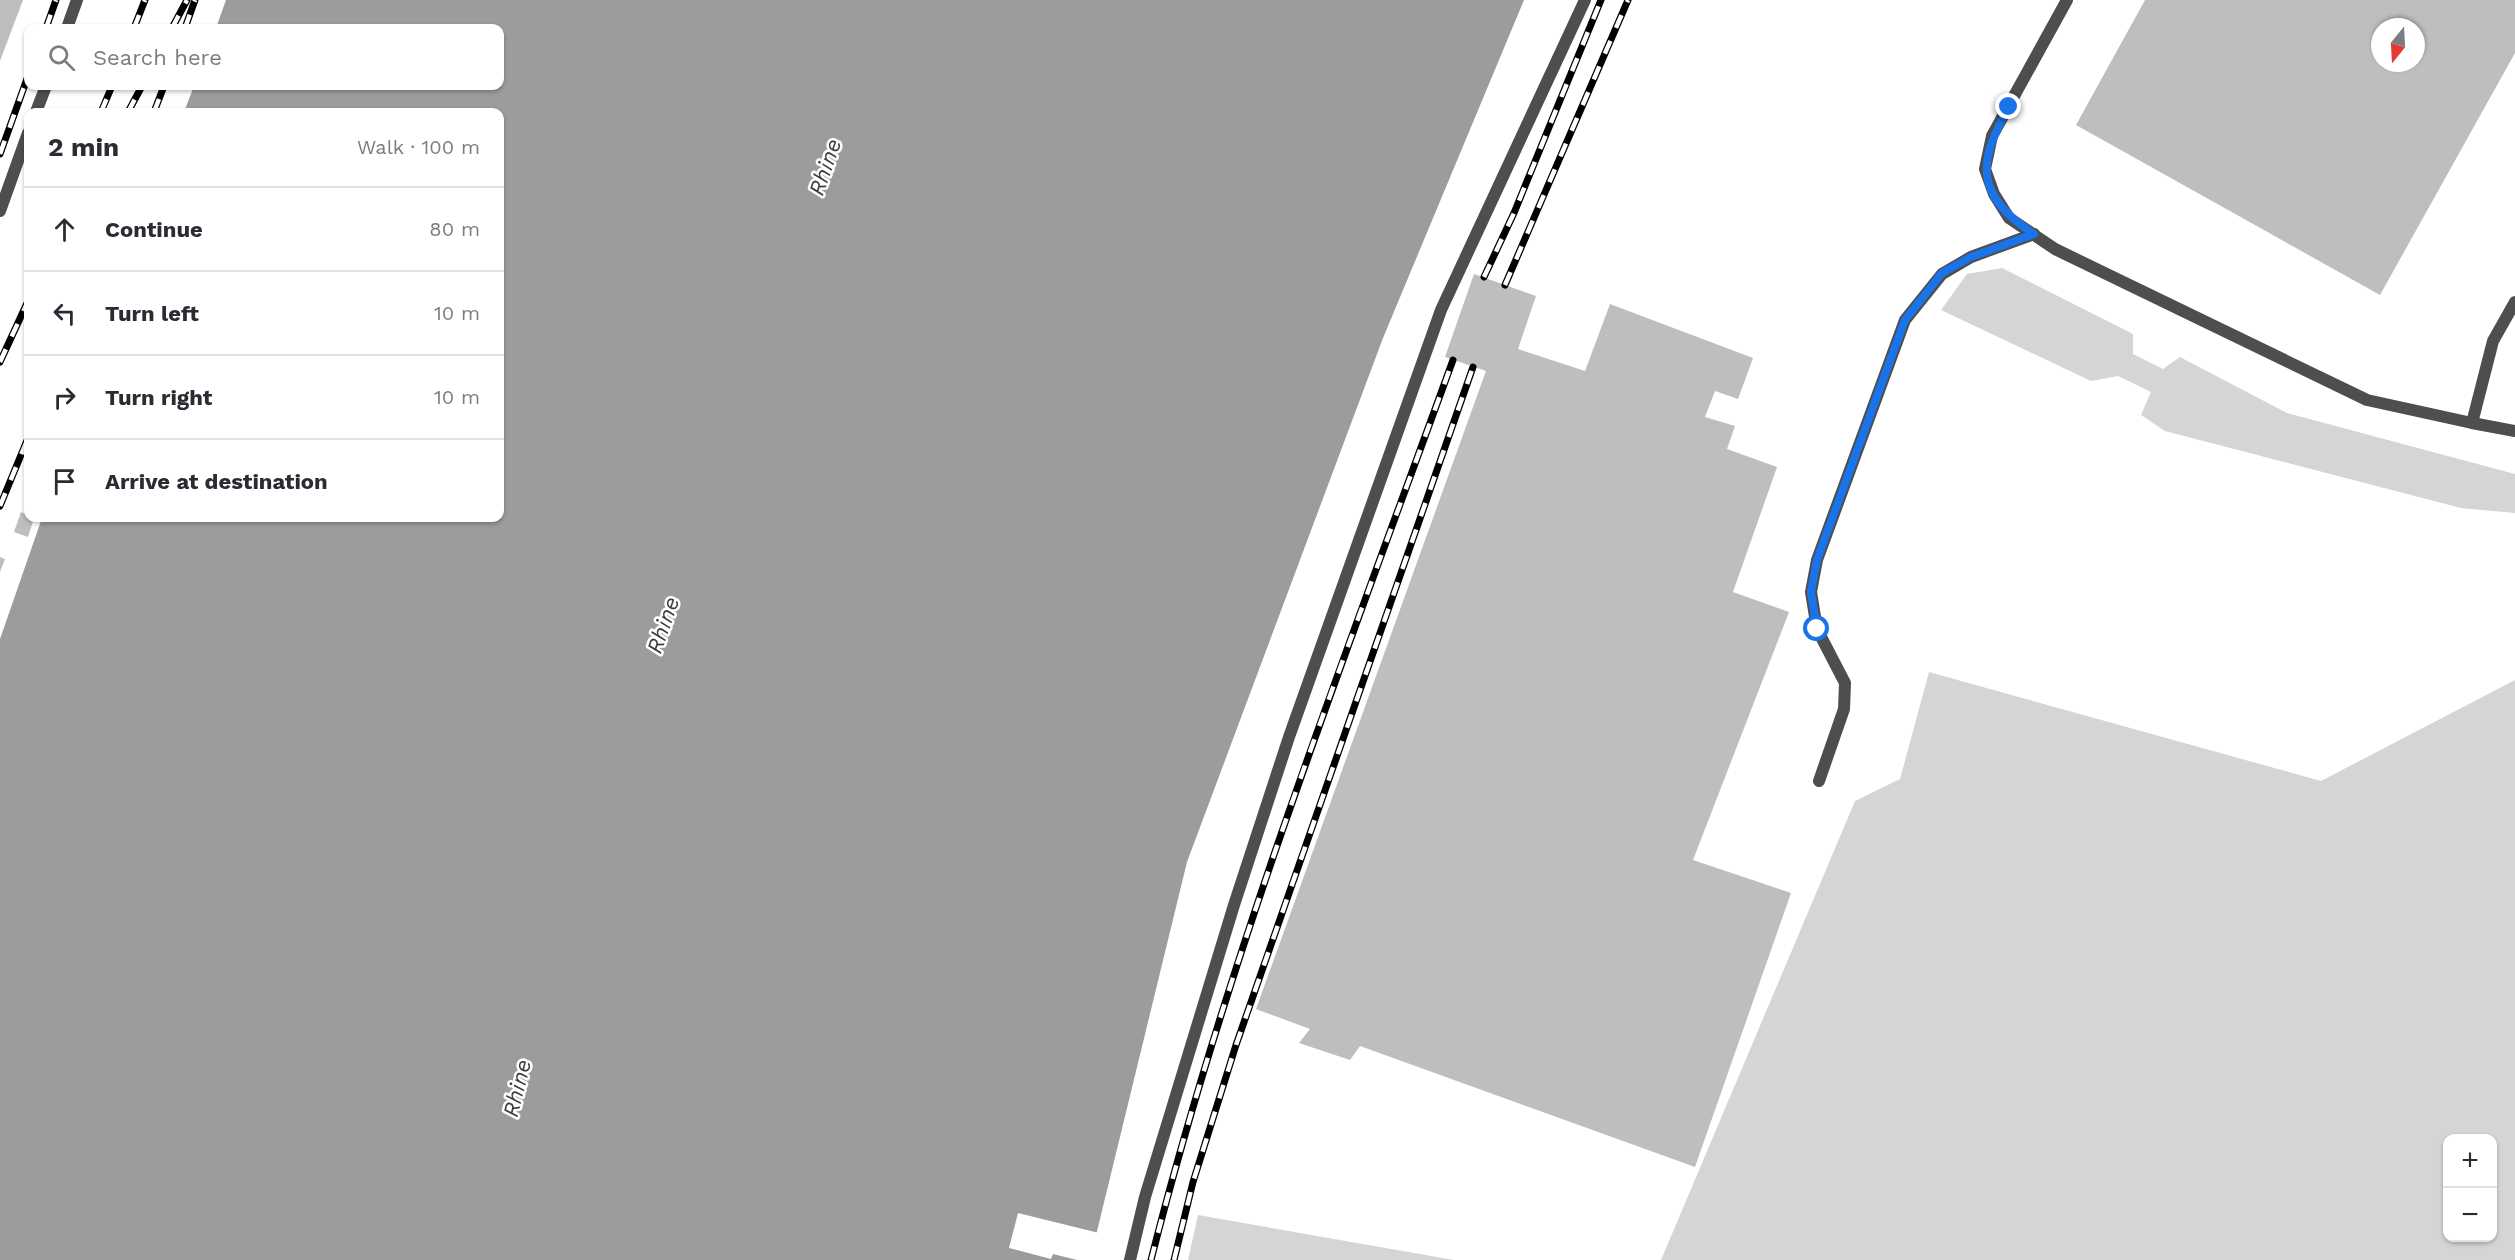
<!DOCTYPE html>
<meta charset="utf-8">
<style>
:root{--surface:#fff;--page:#f7f7f7;--text:#2b2b33;--muted:#7c7c81;--line:#e1e1e2}
body{margin:0;font-family:"Work Sans",sans-serif;background:var(--page);color:var(--text)}
.controls{position:absolute;right:18px;bottom:18px;display:grid;overflow:hidden;border-radius:12px;box-shadow:0 2px 4px #0004}
.controls button{width:54px;height:54px;display:grid;place-items:center;padding:0;border:0;border-bottom:2px solid var(--line);background:var(--surface);color:var(--text);font:30px sans-serif}
.compass{position:absolute;left:2371px;top:18px;width:54px;height:54px;border-radius:50%;background:var(--surface);box-shadow:0 2px 4px #0004;rotate:198deg}
.stop{position:absolute;width:18px;height:18px;margin:-14px;border:4px solid #1a73e8;border-radius:50%;background:#fff}
.stop.end{background:#1a73e8;border-color:#fff;box-shadow:0 2px 6px #0008}
.list{margin:0;padding:0;list-style:none}
h2{display:flex;justify-content:space-between;align-items:center;height:78px;margin:0;padding:0 24px;font-size:26px}
h2 small{font-size:20px;font-weight:400;color:var(--muted)}
.list li{display:grid;grid-template-columns:39px 1fr auto;gap:18px;align-items:center;box-sizing:border-box;height:84px;padding:0 24px;border-top:2px solid var(--line)}
.list b{display:block;font-size:22px;white-space:nowrap}
.list em{font-size:20px;font-style:normal;color:var(--muted)}
.icon{flex:none;width:33px;height:33px;fill:none;stroke:currentColor;stroke-width:2;stroke-linecap:round;stroke-linejoin:round}
.map{position:relative;flex:none;width:2515px;height:1260px;overflow:hidden}
.search{position:absolute;background:var(--surface);box-shadow:0 2px 4px #0004;left:24px;top:24px;width:480px;height:66px;display:flex;align-items:center;gap:15px;box-sizing:border-box;padding:0 21px;border-radius:12px;color:var(--muted);font-size:22px}
.panel{position:absolute;background:var(--surface);box-shadow:0 2px 4px #0004;left:24px;top:108px;width:480px;height:414px;border-radius:12px}
.map>svg:first-child{display:block}
.green{fill:#d5d5d5;fill-rule:evenodd}
.water{fill:#9c9c9c}
.pier{fill:#fff}
.building{fill:#bebebe;fill-rule:evenodd}
.lines{fill:none;stroke-linecap:round;stroke-linejoin:round}
.service{stroke:#4e4e4e;stroke-width:12}
.minor{stroke:#4e4e4e;stroke-width:12}
.rail-casing{stroke:#000;stroke-width:7}
.rail{stroke:#fff;stroke-width:4.5;stroke-dasharray:14;stroke-linecap:butt}
.route{stroke:#1a73e8;stroke-width:8}
.labels{text-anchor:middle;dominant-baseline:central;stroke-width:5;stroke-linejoin:round;paint-order:stroke}
.water-label{font-size:22px;font-style:italic;fill:#3d3d3d;stroke:#fff}
</style>
<div class="map">
<svg width="2515" height="1260" viewBox="0 0 2515 1260">
<rect width="100%" height="100%" fill="#fff"/>
<g class="green">
<polygon points="2002,268 2133,334 2133,354 2163,369 2180,357 2287,413 2515,474 2515,513 2461,508 2165,431 2141,415 2151,392 2118,376 2091,381 1941,310 1967,274"/>
<path d="M1929 672 2321 781 2515 680V1260H1661L1855 801 1900 779ZM2448 1138H2492V1238H2448Z"/>
<polygon points="1198,1215 1454,1260 1188,1260"/>
</g>
<polygon class="water" points="226,0 1524,0 1383,338 1187,862 1090,1260 0,1260 0,639 42,518 500,518 500,112 184,112 194,86 500,86 500,28 216,28"/>
<polygon class="pier" points="1018,1213 1099,1233 1093,1260 1077,1260 1053,1254 1051,1259 1009,1248"/>
<g class="building">
<polygon points="0,0 23,0 0,61"/>
<path d="M2145 0H2515V53L2380 295 2076 125ZM2380 27H2416V63H2380Z"/>
<polygon points="1474,274 1536,296 1518,349 1585,371 1610,304 1753,358 1738,399 1715,391 1705,417 1735,426 1727,449 1777,467 1733,592 1789,612 1693,860 1791,893 1695,1167 1360,1046 1350,1060 1299,1043 1310,1029 1256,1009 1486,371 1445,357"/>
<polygon points="21,512 34,518 28,537 14,532"/>
<polygon points="0,557 5,559 0,572"/>
</g>
<g class="lines">
<g class="service">
<polyline points="2067,0 1992,136 1985,169 1994,194 2009,218 2055,249 2367,400 2472,423"/>
<polyline points="1819,781 1844,709 1845,683 1817,629 1811,592 1817,560 1905,320 1942,274 1971,257 2034,234"/>
<polyline points="1130,1260 1145,1197 1234,905 1289,737 1441,310 1585,0"/>
</g>
<g class="minor">
<polyline points="67,28 77,0"/>
<polyline points="36,112 46,86"/>
<polyline points="0,211 28,133"/>
<polyline points="2515,302 2493,341 2472,423 2515,431"/>
</g>
<defs>
<g id="rail">
<polyline points="46,28 56,0"/>
<polyline points="134,28 145,0"/>
<polyline points="172,28 187,0"/>
<polyline points="185,28 195,0"/>
<polyline points="101,112 112,86"/>
<polyline points="128,112 142,86"/>
<polyline points="154,112 164,86"/>
<polyline points="0,154 28,76"/>
<polyline points="1484,277 1514,213 1601,0"/>
<polyline points="1505,285 1628,0"/>
<polyline points="0,362 28,301"/>
<polyline points="0,506 28,438"/>
<path d="M1151 1260C1229 953 1345 657 1453 360"/>
<polyline points="1174,1260 1193,1182 1236,1045 1473,367"/>
</g>
</defs>
<use href="#rail" class="rail-casing"/>
<use href="#rail" class="rail"/>
</g>
<g class="lines">
<path class="route" d="M1817 629 1811 592 1817 560 1905 320 1942 273 1971 257 2034 234C1976 196 1976 164 2009 107"/>
</g>
<g class="labels">
<g class="water-label">
<text transform="translate(825 167) rotate(-71)">Rhine</text>
<text transform="translate(663 625) rotate(-71)">Rhine</text>
<text transform="translate(517 1088) rotate(-76)">Rhine</text>
</g>
</g>
</svg>
<div class="controls">
<button>+</button>
<button>−</button>
</div>
<svg class="compass" viewBox="-18 -18 36 36"><path d="M0-13l5 13h-10z" fill="#e53935"/><path d="M0 13l5-13h-10z" fill="#7c7c81"/></svg>
<div class="stop" style="left:1817px;top:629px"></div>
<div class="stop end" style="left:2009px;top:107px"></div>
<div class="search"><svg class="icon" aria-label="search" viewBox="0 0 24 24"><circle cx="10" cy="10" r="6"/><path d="M15 15l6 6"/></svg>Search here</div>
<section class="panel">
<h2>2 min<small>Walk · 100 m</small></h2>
<ul class="list">
<li><svg class="icon" aria-label="ahead" viewBox="0 0 24 24"><path d="M12 20V5M6 11l6-6 6 6"/></svg><div><b>Continue</b></div><em>80 m</em></li>
<li><svg class="icon" aria-label="left" viewBox="0 0 24 24"><path d="M17 20v-9H6M10 6l-5 5 5 5"/></svg><div><b>Turn left</b></div><em>10 m</em></li>
<li><svg class="icon" aria-label="right" viewBox="0 0 24 24"><path d="M7 20v-9h11M14 6l5 5-5 5"/></svg><div><b>Turn right</b></div><em>10 m</em></li>
<li><svg class="icon" aria-label="arrive" viewBox="0 0 24 24"><path d="M6 21V4h12l-3 4 3 4H6"/></svg><div><b>Arrive at destination</b></div></li>
</ul>
</section>
</div>
